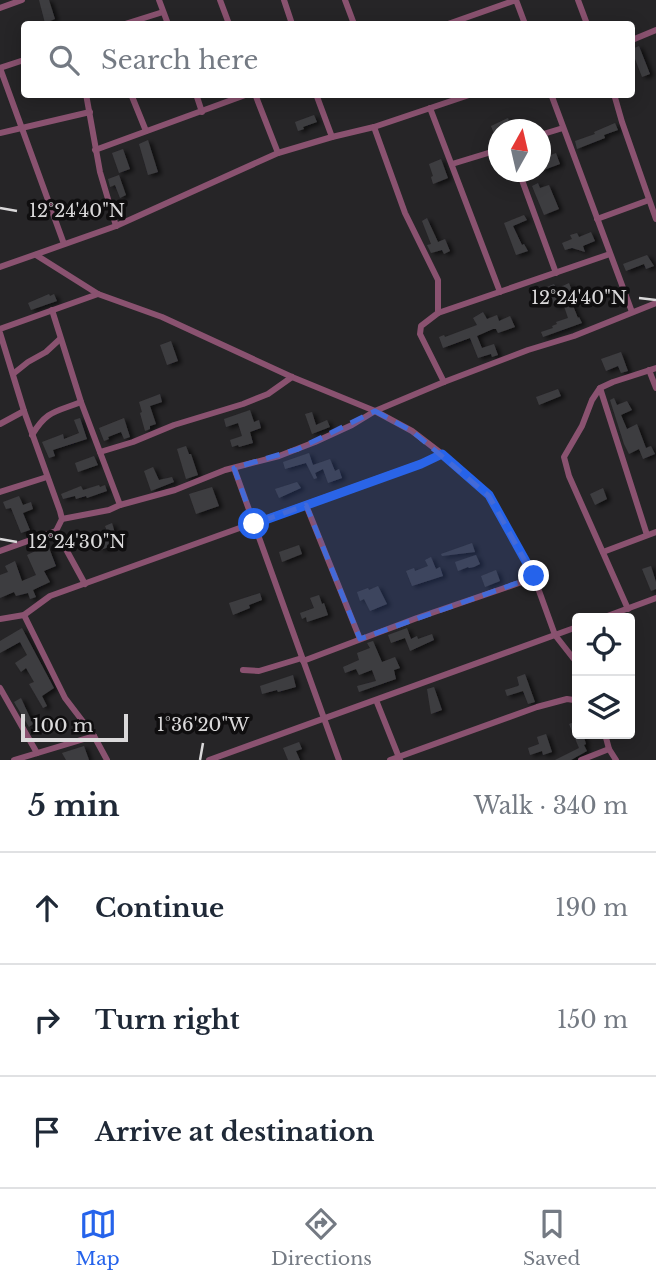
<!DOCTYPE html>
<meta charset="utf-8">
<style>
:root{--surface:#fff;--page:#f6f6f7;--text:#1f2937;--muted:#747a83;--line:#e0e1e3;--accent:#2563eb}
body{margin:0;font-family:"Libre Baskerville",serif;background:var(--page);color:var(--text)}
.controls{position:absolute;right:21px;bottom:21px;display:grid;overflow:hidden;border-radius:7px;box-shadow:0 4px 18px #0003}
.controls button{width:63px;height:63px;display:grid;place-items:center;padding:0;border:0;border-bottom:2px solid var(--line);background:var(--surface);color:var(--text);font:35px sans-serif}
.compass{position:absolute;left:488px;top:119px;width:63px;height:63px;border-radius:50%;background:var(--surface);box-shadow:0 4px 18px #0003;rotate:8deg}
.scale{position:absolute;left:21px;bottom:18px;width:107px;box-sizing:border-box;padding-left:7px;border:4px solid #dad9da;border-top:0;font-size:19px;line-height:24px;white-space:nowrap;color:#dad9da;-webkit-text-stroke:5px #0f0e0f;paint-order:stroke}
.stop{position:absolute;width:21px;height:21px;margin:-16px;border:5px solid #2563eb;border-radius:50%;background:#fff}
.stop.end{background:#2563eb;border-color:#fff;box-shadow:0 2px 7px #0008}
.list{margin:0;padding:0;list-style:none}
h2{display:flex;justify-content:space-between;align-items:center;height:91px;margin:0;padding:0 28px;font-size:30px}
h2 small{font-size:23px;font-weight:400;color:var(--muted)}
.list li{display:grid;grid-template-columns:46px 1fr auto;gap:21px;align-items:center;box-sizing:border-box;height:112px;padding:0 28px;border-top:2px solid var(--line)}
.list b{display:block;font-size:26px;white-space:nowrap}
.list em{font-size:23px;font-style:normal;color:var(--muted)}
.icon{flex:none;width:38px;height:38px;fill:none;stroke:currentColor;stroke-width:2;stroke-linecap:round;stroke-linejoin:round}
.map{position:relative;flex:none;width:656px;height:760px;overflow:hidden}
.search{position:absolute;background:var(--surface);box-shadow:0 4px 18px #0003;left:21px;right:21px;top:21px;height:77px;display:flex;align-items:center;gap:18px;box-sizing:border-box;padding:0 24px;border-radius:7px;color:var(--muted);font-size:26px}
.sheet{height:427px;background:var(--surface)}
nav{display:flex;justify-content:space-around;align-items:center;box-sizing:border-box;height:98px;border-top:2px solid var(--line);background:var(--surface);font-size:19px;color:var(--muted)}
nav a{display:grid;justify-items:center;gap:4px}
nav .on{color:var(--accent)}
.map>svg:first-child{display:block}
.building{fill:#3e3d40;filter:url(#shadow)}
.lines{fill:none;stroke-linecap:round;stroke-linejoin:round}
.street{stroke:#8a5270;stroke-width:6}
.route{stroke:#2563eb;stroke-width:9}
.marked{fill:#436ad8;fill-opacity:0.2;stroke:#436ad8;stroke-width:5;stroke-dasharray:14 9;stroke-linejoin:round}
.ticks{fill:none;stroke:#dad9da;stroke-width:2.5}
.ticks-label{font-size:18px;text-anchor:middle;fill:#dad9da;stroke:#0f0e0f;stroke-width:7;stroke-linejoin:round;paint-order:stroke}
</style>
<div class="map">
<svg width="656" height="760" viewBox="0 0 656 760">
<defs>
<filter id="shadow"><feDropShadow dx="4" dy="2" stdDeviation="2" flood-color="#0009"/></filter>
</defs>
<rect width="100%" height="100%" fill="#262527"/>
<g class="building">
<polygon points="39,0 49,0 55,19 45,23"/>
<polygon points="639,46 650,74 642,77 632,51 632,49"/>
<polygon points="314,115 317,122 303,127 304,129 298,131 295,122"/>
<polygon points="508,118 512,130 499,130 498,144 491,126"/>
<polygon points="615,123 618,130 604,135 605,138 577,149 575,141 595,134 594,132"/>
<polygon points="148,140 158,172 148,175 139,144"/>
<polygon points="123,149 130,169 119,173 112,153"/>
<polygon points="556,153 560,164 541,171 541,161 544,160 543,158"/>
<polygon points="441,159 448,178 433,184 431,177 433,176 429,164"/>
<polygon points="119,175 126,195 120,198 115,185 110,187 108,179"/>
<polygon points="538,183 540,188 549,185 559,209 544,215 532,186"/>
<polygon points="524,215 527,220 513,226 522,245 524,244 528,251 516,255 504,223"/>
<polygon points="427,218 438,242 445,239 450,251 444,254 442,250 431,253 427,245 431,244 422,221"/>
<polygon points="591,232 595,241 583,246 585,252 572,248 565,250 562,243 572,239 570,235 577,233 579,237"/>
<polygon points="647,255 654,266 646,269 644,264 626,271 623,264"/>
<polygon points="569,283 572,291 558,296 562,304 555,307 547,287 554,284 556,289"/>
<polygon points="49,294 50,296 54,294 57,301 31,310 28,303"/>
<polygon points="572,303 578,318 579,317 582,323 543,337 541,332 553,328 552,326 557,324 556,322 568,318 564,306"/>
<polygon points="483,312 487,319 497,315 499,321 510,316 515,327 498,333 496,329 493,329 477,336 482,348 494,344 498,355 492,357 491,354 478,358 470,338 443,348 439,337 444,335 445,337 477,325 473,318"/>
<polygon points="171,341 178,361 167,365 160,345"/>
<polygon points="621,352 628,371 621,373 618,366 606,371 601,359"/>
<polygon points="558,389 561,396 539,405 536,397"/>
<polygon points="160,394 162,402 150,406 156,424 150,426 150,429 145,431 140,413 142,412 139,402"/>
<polygon points="614,398 617,405 627,401 632,410 621,415 627,429 637,424 646,448 651,446 655,454 643,459 639,449 629,454 624,444 610,400"/>
<polygon points="250,410 254,422 259,420 261,428 250,432 253,443 239,447 238,445 232,447 230,440 242,436 238,423 226,427 224,419"/>
<polygon points="312,412 316,425 327,420 330,427 312,434 305,414"/>
<polygon points="80,418 87,439 53,450 55,456 49,458 42,442 63,434 64,439 79,433 74,420"/>
<polygon points="124,418 130,437 124,439 121,432 108,437 109,439 104,441 99,428"/>
<polygon points="186,446 189,454 191,454 198,475 186,479 177,449"/>
<polygon points="309,453 313,465 330,459 335,471 339,469 342,478 328,483 323,469 315,473 317,478 314,479 306,463 285,469 283,462"/>
<polygon points="94,456 98,465 78,472 75,463"/>
<polygon points="153,467 159,480 172,477 174,482 151,491 144,471"/>
<polygon points="297,482 301,488 279,498 275,489"/>
<polygon points="99,485 100,487 105,485 107,491 87,498 86,496 76,499 75,496 63,499 61,494 81,486 83,490"/>
<polygon points="212,487 219,506 196,514 189,494"/>
<polygon points="603,488 607,499 595,505 590,494"/>
<polygon points="19,496 23,505 31,502 33,509 23,513 30,530 21,533 11,508 6,509 3,502"/>
<polygon points="112,523 115,533 120,532 123,541 101,550 97,541 109,536 105,526"/>
<polygon points="472,543 475,552 442,556 441,554"/>
<polygon points="48,545 56,566 44,571 50,582 33,590 36,597 30,599 28,593 16,596 14,592 0,598 0,575 8,572 5,566 15,561 22,581 36,575 27,555"/>
<polygon points="299,545 302,554 282,562 279,552"/>
<polygon points="476,555 480,564 474,567 469,568 468,567 458,571 455,562"/>
<polygon points="431,557 436,569 440,567 443,576 412,586 406,571 414,568 415,571 428,566 425,560"/>
<polygon points="651,566 656,582 656,589 651,591 642,569"/>
<polygon points="496,570 500,581 485,587 481,576"/>
<polygon points="378,586 387,604 370,611 364,599 360,601 357,592 368,588 369,590"/>
<polygon points="260,593 262,600 249,605 250,608 233,615 229,603"/>
<polygon points="319,595 322,604 324,603 328,615 307,622 306,617 302,619 300,613 314,608 310,598"/>
<polygon points="22,628 54,688 42,696 47,706 43,708 29,684 34,682 26,668 21,672 15,663 27,655 20,642 0,653 0,641"/>
<polygon points="407,628 411,639 417,636 418,639 432,634 434,640 410,651 405,638 391,643 388,635"/>
<polygon points="373,641 382,662 395,657 400,668 394,670 396,679 359,692 357,686 376,681 372,670 359,675 356,669 345,673 343,667 359,660 357,653 370,648 367,643"/>
<polygon points="525,674 535,702 528,704 523,691 507,696 505,690 518,686 519,685 517,677"/>
<polygon points="293,675 296,687 278,692 277,690 262,694 260,686"/>
<polygon points="434,687 442,710 431,714 427,689"/>
<polygon points="21,698 33,724 29,727 14,702"/>
<polygon points="577,721 577,734 583,734 586,744 584,745 587,751 571,760 555,760 579,748 569,724"/>
<polygon points="546,734 552,752 543,755 542,751 530,755 528,748 539,744 537,737"/>
<polygon points="299,742 302,749 296,751 300,760 288,760 283,748"/>
<polygon points="84,746 89,760 66,760 62,753"/>
</g>
<g class="lines">
<g class="street">
<polyline points="159,0 168,24"/>
<polyline points="220,0 229,24"/>
<polyline points="284,0 292,24"/>
<polyline points="345,0 354,24"/>
<polyline points="578,0 587,24"/>
<polyline points="0,8 22,0"/>
<polyline points="125,24 163,12"/>
<polyline points="448,24 516,0 525,24"/>
<polyline points="632,40 656,30"/>
<polyline points="0,68 64,244"/>
<polyline points="0,68 24,60"/>
<polyline points="86,94 100,172 116,226"/>
<polyline points="131,94 146,131"/>
<polyline points="196,94 202,112"/>
<polyline points="255,94 278,153"/>
<polyline points="316,94 332,137"/>
<polyline points="551,94 632,312"/>
<polyline points="614,94 622,122 656,219"/>
<polyline points="430,108 500,292"/>
<polyline points="374,127 405,213 438,280 438,313 421,326 420,334 444,382"/>
<polyline points="0,133 90,112"/>
<polyline points="540,135 563,128"/>
<polyline points="95,150 248,94"/>
<polyline points="452,164 498,150"/>
<polyline points="519,172 556,273"/>
<polyline points="597,219 649,200"/>
<polyline points="36,255 98,294 162,317 292,377 375,411 412,431 442,454 489,496 534,577 555,635 577,663"/>
<polyline points="0,267 116,226 278,153 332,137 374,127 472,94"/>
<polyline points="52,310 81,402 120,505"/>
<polyline points="438,313 610,254"/>
<polyline points="0,329 98,294"/>
<polyline points="0,333 24,411 60,511 62,519 56,531 85,584"/>
<polyline points="649,370 656,388"/>
<polyline points="13,374 28,362 46,352 60,339"/>
<polyline points="600,388 647,535"/>
<polyline points="0,424 24,411"/>
<path d="M32 435C47 410 56 412 81 402"/>
<polyline points="100,452 133,442 174,425 243,404 268,394 292,377"/>
<polyline points="234,468 339,760"/>
<polyline points="0,492 47,477"/>
<polyline points="306,505 360,639"/>
<polyline points="62,519 109,510 120,505 175,490 225,470 279,456 315,442 352,425 375,411 444,382 528,350 574,336 656,303"/>
<polyline points="0,551 56,531"/>
<polyline points="603,552 656,532"/>
<polyline points="628,609 569,476 564,457 582,426 592,400 600,388 613,382 656,368"/>
<polyline points="24,615 65,698 94,736 107,760"/>
<polyline points="602,618 656,598"/>
<polyline points="0,619 24,615 50,596 421,463 442,454"/>
<polyline points="303,661 417,618 519,583 534,577"/>
<polyline points="243,670 259,671 302,658"/>
<polyline points="0,688 37,753"/>
<polyline points="376,700 400,760"/>
<polyline points="605,734 609,749 616,760"/>
<polyline points="14,760 94,736"/>
<polyline points="209,760 577,627"/>
<polyline points="390,760 537,707 567,699 574,700 577,703"/>
<polyline points="581,760 609,749"/>
</g>
</g>
<g class="lines">
<polyline class="route" points="254,524 421,464 442,454 489,495 534,576"/>
</g>
<path class="marked" d="M375 411 412 431 489 496 534 577 360 639 306 505 254 524 234 468 298 449Z"/>
<path class="ticks" d="M0 208 17 211M639 298 656 300M0 539 17 542M200 760 203 743"/>
<g class="ticks-label">
<text x="77" y="217">12°24'40"N</text>
<text x="579" y="304">12°24'40"N</text>
<text x="77" y="548">12°24'30"N</text>
<text x="203" y="731">1°36'20"W</text>
</g>
</svg>
<div class="controls">
<button><svg class="icon" aria-label="locate" viewBox="0 0 24 24"><circle cx="12" cy="12" r="6"/><path d="M12 2v4M12 18v4M2 12h4M18 12h4"/></svg></button>
<button><svg class="icon" aria-label="layers" viewBox="0 0 24 24"><path d="M12 4l9 5-9 5-9-5zM3 14l9 5 9-5"/></svg></button>
</div>
<svg class="compass" viewBox="-18 -18 36 36"><path d="M0-13l5 13h-10z" fill="#e53935"/><path d="M0 13l5-13h-10z" fill="#747a83"/></svg>
<div class="scale">100 m</div>
<div class="stop" style="left:254px;top:524px"></div>
<div class="stop end" style="left:534px;top:576px"></div>
<div class="search"><svg class="icon" aria-label="search" viewBox="0 0 24 24"><circle cx="10" cy="10" r="6"/><path d="M15 15l6 6"/></svg>Search here</div>
</div>
<section class="sheet">
<h2>5 min<small>Walk · 340 m</small></h2>
<ul class="list">
<li><svg class="icon" aria-label="ahead" viewBox="0 0 24 24"><path d="M12 20V5M6 11l6-6 6 6"/></svg><div><b>Continue</b></div><em>190 m</em></li>
<li><svg class="icon" aria-label="right" viewBox="0 0 24 24"><path d="M7 20v-9h11M14 6l5 5-5 5"/></svg><div><b>Turn right</b></div><em>150 m</em></li>
<li><svg class="icon" aria-label="arrive" viewBox="0 0 24 24"><path d="M6 21V4h12l-3 4 3 4H6"/></svg><div><b>Arrive at destination</b></div></li>
</ul>
</section>
<nav>
<a class="on"><svg class="icon" aria-label="map" viewBox="0 0 24 24"><path d="M3 6l6-2 6 2 6-2v14l-6 2-6-2-6 2zM9 4v14M15 6v14"/></svg>Map</a>
<a><svg class="icon" aria-label="directions" viewBox="0 0 24 24"><path d="M12 3l9 9-9 9-9-9zM9 14v-3h6M13 9l2 2-2 2"/></svg>Directions</a>
<a><svg class="icon" aria-label="saved" viewBox="0 0 24 24"><path d="M7 4h10v16l-5-4-5 4z"/></svg>Saved</a>
</nav>
